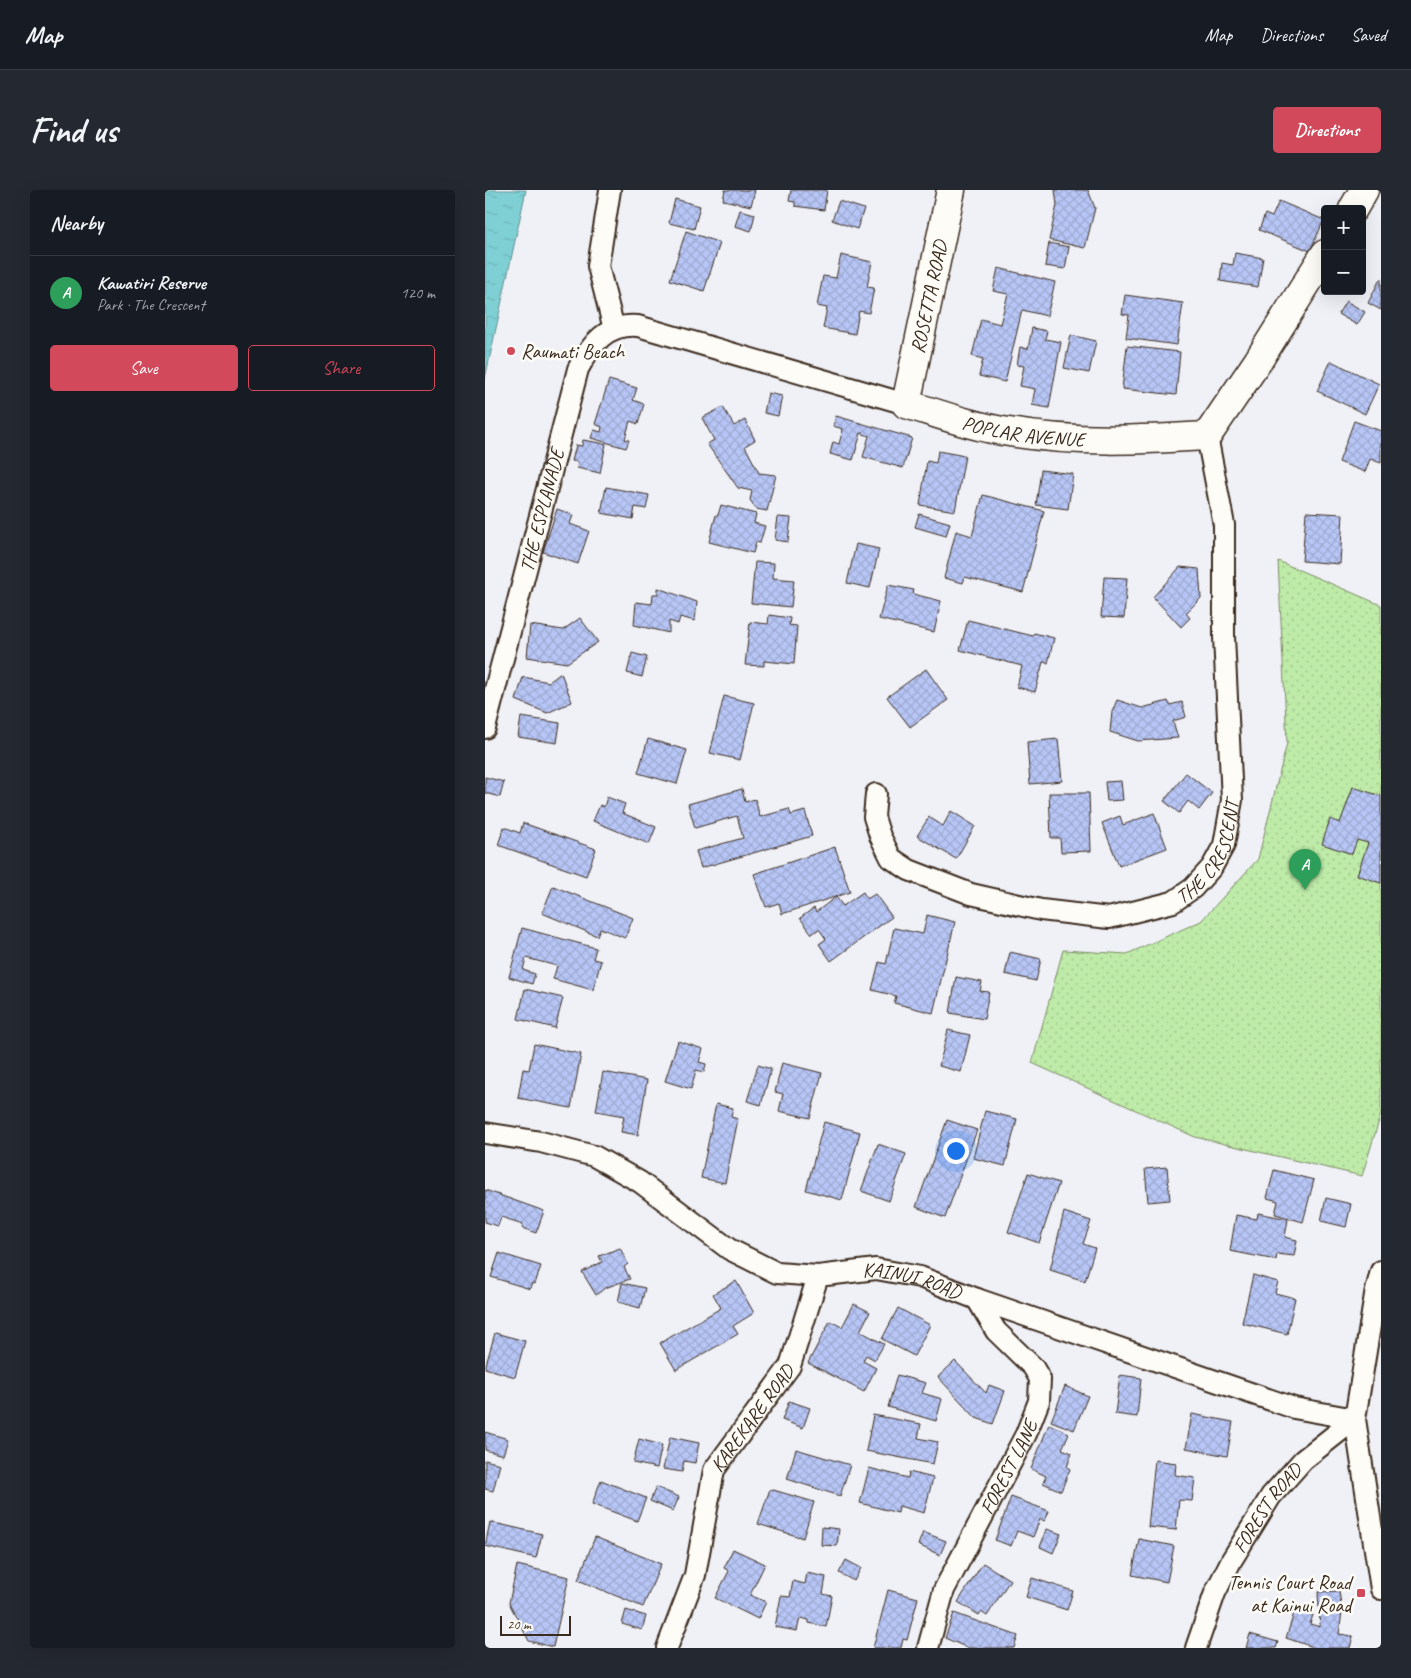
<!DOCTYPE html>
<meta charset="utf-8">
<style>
:root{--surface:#171b24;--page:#242831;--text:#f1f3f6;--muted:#9ea1a6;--line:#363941;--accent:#d1495b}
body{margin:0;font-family:Caveat,sans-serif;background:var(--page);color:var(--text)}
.controls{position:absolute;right:15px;top:15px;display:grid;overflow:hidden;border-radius:5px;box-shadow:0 5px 20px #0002}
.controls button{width:45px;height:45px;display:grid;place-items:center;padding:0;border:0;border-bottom:1px solid var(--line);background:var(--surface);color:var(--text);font:25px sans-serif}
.scale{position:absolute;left:15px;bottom:12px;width:71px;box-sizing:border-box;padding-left:5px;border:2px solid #3b2a1e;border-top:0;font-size:14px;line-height:18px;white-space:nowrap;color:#3b2a1e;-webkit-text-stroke:4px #fdfcf7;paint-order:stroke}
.you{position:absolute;left:470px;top:960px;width:18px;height:18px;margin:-12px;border:4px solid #fff;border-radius:50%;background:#1a73e8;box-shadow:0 0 0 8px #1a73e833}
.badge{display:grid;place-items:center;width:32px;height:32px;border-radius:50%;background:var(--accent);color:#fff;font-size:16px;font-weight:700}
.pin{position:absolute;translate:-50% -41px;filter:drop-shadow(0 1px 2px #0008)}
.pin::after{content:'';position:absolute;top:26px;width:18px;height:15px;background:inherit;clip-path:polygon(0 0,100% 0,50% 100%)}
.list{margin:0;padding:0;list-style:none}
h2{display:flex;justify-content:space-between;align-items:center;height:65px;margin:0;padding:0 20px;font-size:21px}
h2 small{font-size:16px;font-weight:400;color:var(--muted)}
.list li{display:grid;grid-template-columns:32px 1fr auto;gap:15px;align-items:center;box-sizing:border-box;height:75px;padding:0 20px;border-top:1px solid var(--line)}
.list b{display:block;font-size:19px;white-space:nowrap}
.list p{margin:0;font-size:16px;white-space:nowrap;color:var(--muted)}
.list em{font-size:16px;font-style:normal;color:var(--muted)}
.actions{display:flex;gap:10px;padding:15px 20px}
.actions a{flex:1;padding:11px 0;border:1px solid var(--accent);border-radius:5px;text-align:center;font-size:18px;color:var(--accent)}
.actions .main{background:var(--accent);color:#fff}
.map{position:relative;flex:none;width:896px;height:1458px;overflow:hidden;border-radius:5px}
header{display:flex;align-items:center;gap:30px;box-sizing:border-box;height:70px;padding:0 25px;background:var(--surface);border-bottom:1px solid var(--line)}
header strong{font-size:24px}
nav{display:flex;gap:28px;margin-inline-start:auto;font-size:18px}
.intro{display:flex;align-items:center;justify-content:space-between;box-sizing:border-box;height:120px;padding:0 30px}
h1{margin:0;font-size:35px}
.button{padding:12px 22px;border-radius:5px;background:var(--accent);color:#fff;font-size:18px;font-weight:700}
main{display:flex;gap:30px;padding:0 30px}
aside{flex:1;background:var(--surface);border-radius:5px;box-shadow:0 5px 20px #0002}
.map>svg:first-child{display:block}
.park{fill:url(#park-dots);stroke:#7c8a63}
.water{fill:url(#water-ripples);stroke:#638e8c}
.building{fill:url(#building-cross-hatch);stroke:#3b2a1e}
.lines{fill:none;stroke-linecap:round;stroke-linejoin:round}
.minor-casing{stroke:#3b2a1e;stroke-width:24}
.secondary-casing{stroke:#3b2a1e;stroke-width:31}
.minor{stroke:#fdfcf7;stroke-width:20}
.secondary{stroke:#fdfcf7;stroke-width:28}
.poi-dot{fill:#d1495b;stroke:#fdfcf7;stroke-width:2}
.labels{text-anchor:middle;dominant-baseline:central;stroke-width:5;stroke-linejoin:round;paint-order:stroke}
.street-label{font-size:20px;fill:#3b2a1e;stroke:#fdfcf7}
.poi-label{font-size:20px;fill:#3b2a1e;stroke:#fdfcf7;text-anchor:start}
</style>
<header>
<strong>Map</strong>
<nav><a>Map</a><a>Directions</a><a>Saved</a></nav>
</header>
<div class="intro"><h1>Find us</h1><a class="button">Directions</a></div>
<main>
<aside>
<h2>Nearby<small></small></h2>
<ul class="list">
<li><span class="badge" style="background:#2e9e5b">A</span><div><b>Kawatiri Reserve</b><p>Park · The Crescent</p></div><em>120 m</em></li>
</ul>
<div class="actions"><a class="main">Save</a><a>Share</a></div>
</aside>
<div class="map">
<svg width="896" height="1458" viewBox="0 0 896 1458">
<defs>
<pattern id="park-dots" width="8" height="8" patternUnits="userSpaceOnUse" patternTransform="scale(1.25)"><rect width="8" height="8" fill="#beeba8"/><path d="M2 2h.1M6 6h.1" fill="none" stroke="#a4ca90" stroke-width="1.8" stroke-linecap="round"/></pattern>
<pattern id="water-ripples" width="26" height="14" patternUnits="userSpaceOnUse" patternTransform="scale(1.25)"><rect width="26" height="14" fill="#7ed0d5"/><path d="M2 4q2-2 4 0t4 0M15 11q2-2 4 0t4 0" fill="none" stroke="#6eb3b6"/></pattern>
<pattern id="building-cross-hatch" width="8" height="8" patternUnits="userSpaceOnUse" patternTransform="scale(1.25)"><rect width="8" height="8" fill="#b7c6f6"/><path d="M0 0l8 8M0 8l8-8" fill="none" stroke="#9eaad2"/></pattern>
</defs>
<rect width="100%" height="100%" fill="#eff1f7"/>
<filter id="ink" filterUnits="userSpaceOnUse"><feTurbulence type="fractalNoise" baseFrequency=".02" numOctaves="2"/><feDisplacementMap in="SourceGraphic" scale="10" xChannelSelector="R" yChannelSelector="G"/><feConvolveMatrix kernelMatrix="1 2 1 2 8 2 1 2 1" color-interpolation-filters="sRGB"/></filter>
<g filter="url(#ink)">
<polygon class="park" points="793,371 896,415 896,924 877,986 710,947 547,873 578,760 642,764 716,731 773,669 802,553"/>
<polygon class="water" points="0,0 41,0 0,189"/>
<g class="building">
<polygon points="240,0 270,0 266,16 238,10"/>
<polygon points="306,0 342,0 339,20 310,16 310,12 304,11"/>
<polygon points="570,0 603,0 610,18 600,58 564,50 572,15"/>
<polygon points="190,9 215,16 209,39 184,33"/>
<polygon points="354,11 379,19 372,39 347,30"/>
<polygon points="794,11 839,30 825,61 774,40 780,24 787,27"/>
<polygon points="255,20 270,24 266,41 250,36"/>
<polygon points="201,41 235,53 219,101 185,90"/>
<polygon points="564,53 584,57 580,79 560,76"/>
<polygon points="750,63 778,68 773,97 735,91 737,73 748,75"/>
<polygon points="356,65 387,72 382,97 389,98 384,123 374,121 370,144 338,138 342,118 332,116 338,86 351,88"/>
<polygon points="513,78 570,92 562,126 537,120 520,192 494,186 498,169 487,166 496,129 515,134 523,104 508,101"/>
<polygon points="895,89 896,89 896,120 883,113"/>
<polygon points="640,105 698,113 692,155 641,148 644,125 637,124"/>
<polygon points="861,111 880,122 872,135 853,124"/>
<polygon points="547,138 562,141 560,149 576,152 564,218 547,215 550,199 535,196 539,176 532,175 535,157 543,159"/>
<polygon points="586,145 611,151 604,183 579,178"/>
<polygon points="642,156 695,162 691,205 637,199"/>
<polygon points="846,171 894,194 880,224 832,201"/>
<polygon points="124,190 152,198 148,210 159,214 153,234 145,231 140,249 144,250 141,258 106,248 109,240 116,242 117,237 110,234"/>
<polygon points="283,203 297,206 293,226 279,223"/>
<polygon points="238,217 249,236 260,230 270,250 260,256 274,283 291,285 282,321 271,319 265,310 267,301 253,298 222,254 229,250 217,228"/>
<polygon points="351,226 427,248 418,278 378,267 384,246 376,243 368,270 345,264 348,252 354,254 358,239 348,236"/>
<polygon points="869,231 896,241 896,273 885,269 880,282 854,272"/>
<polygon points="98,250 121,254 115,283 92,278 93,272 87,271 91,255 97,256"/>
<polygon points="453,261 480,266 470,321 435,315 442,271 451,273"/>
<polygon points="556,280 588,284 583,319 551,315"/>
<polygon points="121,297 164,305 161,319 150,317 148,329 116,323"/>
<polygon points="498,305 559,321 538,402 480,387 478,393 459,388 471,341 487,346"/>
<polygon points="236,315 271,324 269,333 280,336 275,353 271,352 268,363 224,352 231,325 233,325"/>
<polygon points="72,319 88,325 85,334 104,341 93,374 58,362"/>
<polygon points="821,322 858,324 855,374 817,371"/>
<polygon points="434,324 465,333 461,346 430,337"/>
<polygon points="293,327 306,328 303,352 290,350"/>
<polygon points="371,354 394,359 385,398 362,393"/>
<polygon points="270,372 289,373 288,388 309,390 306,417 266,413"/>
<polygon points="695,377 714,379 716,408 701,423 705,428 696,437 668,407"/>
<polygon points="619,387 642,388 639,428 616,427"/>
<polygon points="403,395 429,400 428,404 456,411 449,442 394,429"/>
<polygon points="173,398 212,412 210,431 195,427 193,434 184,431 184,443 149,435 151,412 167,414 168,404 173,404"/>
<polygon points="284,425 305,428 304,435 312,436 309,474 279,471 279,476 260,475 265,432 283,434"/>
<polygon points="95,428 113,452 82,473 42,467 45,435 78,440"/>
<polygon points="483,430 548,446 549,443 569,448 563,473 558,472 550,502 532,497 537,476 475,460"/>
<polygon points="147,463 162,467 157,487 142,483"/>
<polygon points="441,479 463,510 425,537 402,507"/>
<polygon points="76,483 87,512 62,523 31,510 38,487 64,492"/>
<polygon points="239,506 269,513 255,570 225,563"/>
<polygon points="632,510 657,518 683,511 685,515 697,512 701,527 688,531 693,548 653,551 625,542 627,522"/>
<polygon points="36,527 75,533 72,553 33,547"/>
<polygon points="163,549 202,560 192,594 153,583"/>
<polygon points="573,549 577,591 545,594 542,552"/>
<polygon points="701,583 727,603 714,620 703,611 694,623 679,611"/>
<polygon points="0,587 19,592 15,607 0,603"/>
<polygon points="636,591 638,610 622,611 620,592"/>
<polygon points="868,597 896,606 896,693 872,685 883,653 872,650 867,664 837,654 845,629 855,633"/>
<polygon points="257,599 260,612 270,609 275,627 304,619 306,625 320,621 327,646 216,678 211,661 258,648 252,626 210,638 203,614"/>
<polygon points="564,603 604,603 606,661 576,662 575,648 566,648"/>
<polygon points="122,607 140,614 137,623 171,637 164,654 108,631 115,615 119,617"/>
<polygon points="466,621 490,636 471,669 432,646 444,627 458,636"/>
<polygon points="669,623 682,658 634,676 617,633 635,626 638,635"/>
<polygon points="38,633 111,659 101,686 13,655 19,637 35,643"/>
<polygon points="350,657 365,702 297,724 294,713 281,717 269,684"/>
<polygon points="68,696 148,728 140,748 115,738 112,746 57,723"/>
<polygon points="378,702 382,709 390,704 407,727 346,771 334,754 341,749 334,739 327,744 315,728 329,718 331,722 351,707 358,716"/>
<polygon points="442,725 470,732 448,823 409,813 411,806 387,800 394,772 401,774 409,738 438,744"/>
<polygon points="37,738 111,758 108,769 116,771 108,800 68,789 72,776 41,768 38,780 50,784 47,794 24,787"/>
<polygon points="525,762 556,769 551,791 520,784"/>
<polygon points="471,787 497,792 495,801 504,802 499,829 465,823"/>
<polygon points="40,799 78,808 70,838 33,829"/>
<polygon points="463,840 485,845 476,882 454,876"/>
<polygon points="193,851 218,859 214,872 221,874 219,882 211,880 206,899 180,891"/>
<polygon points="49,854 96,864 86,918 33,908 38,879 44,880"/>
<polygon points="297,873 337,883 325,928 294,921 298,904 290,902"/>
<polygon points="273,875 286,879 276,915 262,911"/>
<polygon points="118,882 162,890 153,945 136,942 139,926 111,921"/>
<polygon points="231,914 248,918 246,927 253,929 240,993 216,988"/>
<polygon points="500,921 532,929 520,976 488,968"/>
<polygon points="462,930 492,940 460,1028 431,1017"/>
<polygon points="339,932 375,942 357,1010 321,1000"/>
<polygon points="393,954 421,964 404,1011 376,1001"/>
<polygon points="682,977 685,1010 663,1012 660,979"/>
<polygon points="789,980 829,990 818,1032 790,1024 793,1011 782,1008"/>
<polygon points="543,983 574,993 554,1053 523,1042"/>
<polygon points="0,1000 59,1021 51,1043 37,1038 38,1034 16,1027 13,1036 0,1032"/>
<polygon points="841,1008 866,1014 861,1037 836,1031"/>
<polygon points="579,1022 606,1031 598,1054 610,1058 600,1091 565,1080"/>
<polygon points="773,1023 803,1029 800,1047 812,1050 809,1066 792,1064 791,1070 745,1061 751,1025 772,1029"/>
<polygon points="135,1058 143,1074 139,1077 145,1089 120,1098 111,1105 97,1082 117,1072 114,1066"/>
<polygon points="14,1063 56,1076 50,1094 47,1093 45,1099 6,1087"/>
<polygon points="768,1085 793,1092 790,1103 810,1108 802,1144 757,1133"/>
<polygon points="251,1091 269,1123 248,1136 253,1144 191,1180 175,1153 236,1118 228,1104"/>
<polygon points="137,1093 160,1098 155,1118 133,1112"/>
<polygon points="369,1114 385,1122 375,1141 399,1154 390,1170 381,1165 378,1171 391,1178 379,1202 323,1173 345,1131 357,1137"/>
<polygon points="413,1118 445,1135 429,1166 397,1149"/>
<polygon points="10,1143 40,1151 30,1187 0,1178"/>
<polygon points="470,1171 501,1203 504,1195 520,1201 508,1234 491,1228 453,1187"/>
<polygon points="412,1185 441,1193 437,1203 457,1209 451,1231 403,1217"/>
<polygon points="635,1185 656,1188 652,1227 630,1224"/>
<polygon points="580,1196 603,1206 589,1240 566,1231"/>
<polygon points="304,1211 325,1218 318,1238 297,1230"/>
<polygon points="707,1224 748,1232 742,1266 701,1258"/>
<polygon points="388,1225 436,1234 433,1248 453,1252 448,1274 381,1261"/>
<polygon points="564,1234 584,1243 577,1259 587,1263 582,1277 585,1279 576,1301 558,1293 561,1286 546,1279"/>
<polygon points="0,1242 23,1249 18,1265 0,1260"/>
<polygon points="185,1247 214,1253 210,1273 199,1271 197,1282 178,1279"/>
<polygon points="154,1249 177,1255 172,1278 148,1273"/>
<polygon points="311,1259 365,1275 355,1306 302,1289"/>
<polygon points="0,1270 15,1274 8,1301 0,1299"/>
<polygon points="670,1270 691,1273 690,1285 710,1288 707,1311 694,1310 691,1340 663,1337"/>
<polygon points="384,1278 423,1288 424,1282 448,1288 439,1323 414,1316 413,1323 375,1313"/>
<polygon points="116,1290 161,1308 152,1331 107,1314"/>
<polygon points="171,1297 194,1307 188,1321 165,1311"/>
<polygon points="285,1299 329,1312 318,1348 273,1334"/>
<polygon points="526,1307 564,1321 560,1331 555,1329 548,1347 532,1341 526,1356 510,1350"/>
<polygon points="5,1332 57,1344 51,1368 0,1356"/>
<polygon points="337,1337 354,1339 352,1356 336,1355"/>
<polygon points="562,1339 576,1344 568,1363 555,1357"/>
<polygon points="438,1342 461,1351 455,1365 433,1355"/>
<polygon points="110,1347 176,1374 158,1417 93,1390"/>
<polygon points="654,1349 689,1356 682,1392 647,1385"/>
<polygon points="248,1359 280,1374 265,1405 281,1412 273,1429 230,1408 244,1381 239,1378"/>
<polygon points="361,1370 376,1378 369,1391 354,1383"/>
<polygon points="498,1373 525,1390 502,1426 496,1422 494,1425 473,1412"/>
<polygon points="32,1375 84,1387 68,1457 44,1451 24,1413"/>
<polygon points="322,1383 341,1387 338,1404 347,1406 341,1437 324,1433 324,1430 315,1428 312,1441 290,1437 296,1406 305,1407 308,1391 320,1394"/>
<polygon points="547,1388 588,1401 582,1420 541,1407"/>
<polygon points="403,1400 433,1408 422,1450 418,1449 416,1458 388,1458"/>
<polygon points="854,1401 857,1422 854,1444 868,1446 865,1458 831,1458 801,1448 810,1420 828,1425 825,1434 835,1437 833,1402"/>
<polygon points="141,1420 161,1426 157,1440 137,1434"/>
<polygon points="469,1423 533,1446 529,1458 483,1458 460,1448"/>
<polygon points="765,1444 793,1452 791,1458 761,1458"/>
</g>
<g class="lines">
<defs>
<g id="minor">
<polyline points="125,0 113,76 129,139"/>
<path id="s1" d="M0 538 93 179C106 154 122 133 153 136L421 214"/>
<path id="s2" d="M391 604 389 627 395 646 406 668 424 680 486 704 556 720 624 728 688 712 708 698 727 677 739 655 747 610 739 447V335L722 246"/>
<path id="s3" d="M0 943 56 952 109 966 155 992 244 1059 292 1083 333 1086 391 1079 435 1087 492 1109 809 1218 870 1229"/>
<polyline points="896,1081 890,1105 870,1229 896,1399"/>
<path id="s4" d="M182 1458 210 1385 229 1280 305 1176 333 1086"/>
<path id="s5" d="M443 1458 459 1400 541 1244 554 1211 555 1189 548 1177 511 1141 492 1109"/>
<path id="s6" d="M711 1458 730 1403 746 1371 786 1306 818 1270 870 1229"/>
</g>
<g id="secondary">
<path id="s7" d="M466 0 421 214C454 224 489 237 524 242 590 253 656 250 722 246L773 171 840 64"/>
<polyline points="868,19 879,0"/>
</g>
</defs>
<use href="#minor" class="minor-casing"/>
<use href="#secondary" class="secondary-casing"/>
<use href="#minor" class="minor"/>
<use href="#secondary" class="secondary"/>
</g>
</g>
<g class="poi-dot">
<circle cx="26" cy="161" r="5"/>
<rect x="871" y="1398" width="10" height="10" rx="2.5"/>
</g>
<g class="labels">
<g class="street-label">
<text transform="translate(444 107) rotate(-78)">ROSETTA ROAD</text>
<text stroke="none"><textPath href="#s7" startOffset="340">POPLAR AVENUE</textPath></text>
<text stroke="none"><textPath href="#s1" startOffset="225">THE ESPLANADE</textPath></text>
<text stroke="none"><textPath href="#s2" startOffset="426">THE CRESCENT</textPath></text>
<text stroke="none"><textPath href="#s3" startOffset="466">KAINUI ROAD</textPath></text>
<text stroke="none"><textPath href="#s4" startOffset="249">KAREKARE ROAD</textPath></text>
<text stroke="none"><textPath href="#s5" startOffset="199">FOREST LANE</textPath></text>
<text stroke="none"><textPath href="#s6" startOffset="158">FOREST ROAD</textPath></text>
</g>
<g class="poi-label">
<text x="36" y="161">Raumati Beach</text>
<text x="866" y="1392" text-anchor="end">Tennis Court Road<tspan x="866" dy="23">at Kainui Road</tspan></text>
</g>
</g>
</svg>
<div class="controls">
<button>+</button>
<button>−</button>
</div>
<div class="scale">20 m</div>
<div class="you"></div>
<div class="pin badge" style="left:820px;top:700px;background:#2e9e5b">A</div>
</div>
</main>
